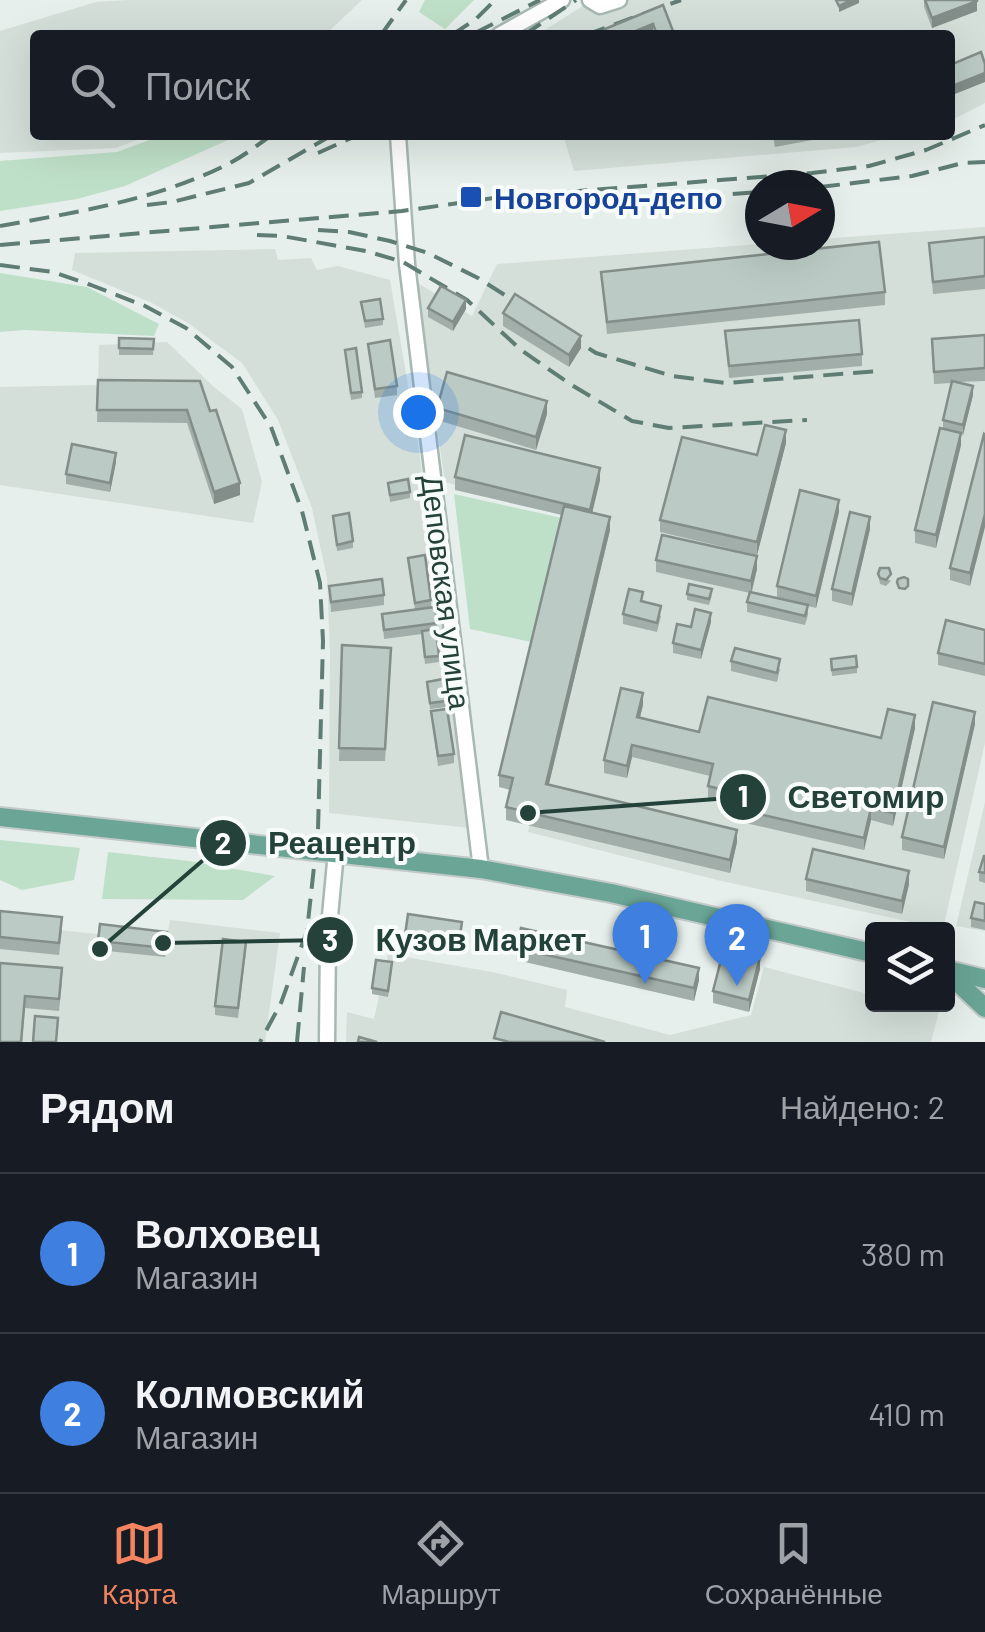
<!DOCTYPE html>
<html lang="ru">
<meta charset="utf-8">
<style>
:root{--surface:#171b24;--page:#242831;--text:#f1f3f6;--muted:#9ea1a6;--line:#363941;--accent:#f4845f}
body{margin:0;font-family:Barlow,sans-serif;background:var(--page);color:var(--text)}
.controls{position:absolute;right:30px;bottom:30px;display:grid;overflow:hidden;border-radius:10px;box-shadow:0 10px 40px #0002}
.controls button{width:90px;height:90px;display:grid;place-items:center;padding:0;border:0;border-bottom:2px solid var(--line);background:var(--surface);color:var(--text);font:50px sans-serif}
.compass{position:absolute;left:745px;top:170px;width:90px;height:90px;border-radius:50%;background:var(--surface);box-shadow:0 10px 40px #0002;rotate:80deg}
.you{position:absolute;left:418px;top:412px;width:35px;height:35px;margin:-25px;border:8px solid #fff;border-radius:50%;background:#1a73e8;box-shadow:0 0 0 15px #1a73e833}
.badge{display:grid;place-items:center;width:65px;height:65px;border-radius:50%;background:var(--accent);color:#fff;font-size:32px;font-weight:700}
.pin{position:absolute;translate:-50% -82px;filter:drop-shadow(0 2px 5px #0008)}
.pin::after{content:'';position:absolute;top:52px;width:35px;height:30px;background:inherit;clip-path:polygon(0 0,100% 0,50% 100%)}
.list{margin:0;padding:0;list-style:none}
h2{display:flex;justify-content:space-between;align-items:center;height:130px;margin:0;padding:0 40px;font-size:42px}
h2 small{font-size:32px;font-weight:400;color:var(--muted)}
.list li{display:grid;grid-template-columns:65px 1fr auto;gap:30px;align-items:center;box-sizing:border-box;height:160px;padding:0 40px;border-top:2px solid var(--line)}
.list b{display:block;font-size:38px;white-space:nowrap}
.list p{margin:0;font-size:32px;white-space:nowrap;color:var(--muted)}
.list em{font-size:32px;font-style:normal;color:var(--muted)}
.icon{flex:none;width:55px;height:55px;fill:none;stroke:currentColor;stroke-width:2;stroke-linecap:round;stroke-linejoin:round}
.map{position:relative;flex:none;width:985px;height:1042px;overflow:hidden}
.search{position:absolute;background:var(--surface);box-shadow:0 10px 40px #0002;left:30px;right:30px;top:30px;height:110px;display:flex;align-items:center;gap:25px;box-sizing:border-box;padding:0 35px;border-radius:10px;color:var(--muted);font-size:38px}
.sheet{height:450px;background:var(--surface)}
nav{display:flex;justify-content:space-around;align-items:center;box-sizing:border-box;height:140px;border-top:2px solid var(--line);background:var(--surface);font-size:28px;color:var(--muted)}
nav a{display:grid;justify-items:center;gap:5px}
nav .on{color:var(--accent)}
.map>svg:first-child{display:block}
.built{fill:#d4dfda}
.green{fill:#bfe0c8}
.lines{fill:none;stroke-linecap:round;stroke-linejoin:round}
.minor-casing{stroke:#a8b8b2;stroke-width:19}
.major-casing{stroke:#c2cac8;stroke-width:22}
.minor{stroke:#fff;stroke-width:14}
.major{stroke:#6aa596;stroke-width:18}
.rail{stroke:#5f7d75;stroke-width:4;stroke-dasharray:20 10;stroke-linecap:butt}
.wall{fill:#a1aea9}
.shaded-wall{fill:#838d89}
.building{fill:#bbcac4;stroke:#838d89;stroke-width:2.5}
.transit-dot{fill:#1a4fb4;stroke:#f7fbf9;stroke-width:4}
.labels{text-anchor:middle;dominant-baseline:central;stroke-width:8;stroke-linejoin:round;paint-order:stroke}
.transit-label{font-size:30px;font-weight:bold;fill:#164399;stroke:#f7fbf9;text-anchor:start}
.street-label{font-size:30px;fill:#24423a;stroke:#f7fbf9}
.leader{fill:none;stroke:#24423a;stroke-width:4}
.callout-dot{fill:#24423a;stroke:#f7fbf9;stroke-width:4}
.mark-label{font-size:30px;text-anchor:middle;font-weight:bold;fill:#fff}
.callout-label{font-size:32px;text-anchor:middle;font-weight:bold;fill:#24423a;stroke:#f7fbf9;stroke-width:8;stroke-linejoin:round;paint-order:stroke}
</style>
<div class="map">
<svg width="985" height="1042" viewBox="0 0 985 1042">
<rect width="100%" height="100%" fill="#e6efeb"/>
<g class="built">
<polygon points="128,0 362,0 325,35 35,35 35,135 150,135 116,148 0,153 0,31 96,2"/>
<polygon points="584,0 985,0 985,103 950,121 950,35 537,35 584,5"/>
<polygon points="563,135 901,135 856,147 574,171"/>
<polygon points="985,227 985,743 943,929 717,880 528,832 593,524 445,482 416,282 472,316 497,264 760,244 820,245 820,239"/>
<polygon points="275,249 278,260 311,258 317,270 338,266 390,280 419,450 470,828 329,813 330,651 327,578 312,508 278,420 242,363 188,323 150,302 72,270 75,253"/>
<polygon points="167,342 214,387 242,409 262,482 253,523 0,485 0,387 98,385 99,345"/>
<polygon points="985,802 985,931 956,926"/>
<polygon points="170,920 280,933 265,1042 0,1042 0,924 166,941"/>
<polygon points="388,954 492,972 567,990 565,1007 670,1035 751,1015 764,967 872,995 872,1004 908,1005 939,1012 931,1042 346,1042 347,1012 374,1019"/>
</g>
<g class="green">
<polygon points="425,0 474,0 445,29 419,12"/>
<polygon points="163,135 236,135 228,140 125,186 77,199 0,211 0,161 117,152"/>
<polygon points="0,273 87,287 159,324 154,336 25,330 0,332"/>
<polygon points="454,494 562,518 531,642 470,629"/>
<polygon points="0,840 80,848 74,880 22,890 0,880"/>
<polygon points="108,852 189,861 275,876 243,900 102,899"/>
</g>
<g class="lines">
<defs>
<g id="minor">
<polyline points="590,0 600,6 619,0"/>
<polyline points="499,35 562,0"/>
<polyline points="398,135 407,264 481,869"/>
<polyline points="327,1042 328,937 336,852"/>
</g>
<g id="major">
<polyline points="0,817 481,869 611,893 872,953"/>
<polyline points="948,970 985,979"/>
<polyline points="948,973 985,1008"/>
</g>
</defs>
<use href="#minor" class="minor-casing"/>
<use href="#major" class="major-casing"/>
<use href="#minor" class="minor"/>
<use href="#major" class="major"/>
<g class="rail">
<polyline points="475,33 540,0"/>
<polyline points="381,35 406,0"/>
<polyline points="452,35 476,19 495,0"/>
<polyline points="524,35 576,0"/>
<polyline points="586,35 681,0"/>
<polyline points="318,153 358,135"/>
<polyline points="820,187 912,176 963,163 985,162"/>
<polyline points="643,201 760,192"/>
<polyline points="147,205 172,202 249,183 332,135"/>
<path d="M0 226C77 212 156 200 226 165 243 157 257 145 272 135"/>
<polyline points="318,230 349,232 390,241 428,253 478,278 596,353 672,376 726,383 879,371"/>
<polyline points="257,235 282,236 366,251 403,262 467,300 521,350 570,384 632,421 669,428 807,420"/>
<polyline points="0,245 402,211 501,197 812,173 869,166 926,150 985,125"/>
<polyline points="0,265 53,272 91,285 145,306 186,328 232,367 271,427 302,511 320,583 323,641 318,830 307,931 281,1003 260,1042"/>
<polyline points="297,1042 304,967"/>
</g>
</g>
<g class="wall">
<polygon points="924,0 977,0 977,11 932,28 924,7"/>
<polygon points="773,135 839,135 775,147"/>
<polygon points="985,237 985,289 933,294 929,243"/>
<polygon points="601,272 885,292 885,305 607,334"/>
<polygon points="361,302 383,319 383,325 365,328"/>
<polygon points="428,308 466,309 453,331 428,317"/>
<polygon points="503,313 581,348 569,367 503,326"/>
<polygon points="725,331 862,354 862,366 729,378"/>
<polygon points="985,335 985,381 958,382 973,395 963,435 961,434 961,445 936,548 915,543 915,530 943,428 943,420 952,383 934,384 932,339"/>
<polygon points="119,338 154,339 153,355 119,355"/>
<polygon points="368,344 397,386 397,395 375,398"/>
<polygon points="345,350 362,392 362,398 351,400"/>
<polygon points="98,380 200,381 240,495 214,504 187,423 97,422"/>
<polygon points="437,408 547,414 536,450 437,420"/>
<polygon points="984,434 970,586 950,580 950,568"/>
<polygon points="786,443 757,555 660,532 660,520 757,455"/>
<polygon points="116,462 110,492 66,484 66,474"/>
<polygon points="455,477 600,480 592,513 610,530 549,784 737,842 730,873 506,820 506,807 510,790 499,787 499,775 562,515 455,490"/>
<polygon points="388,483 410,492 410,498 390,502"/>
<polygon points="839,512 816,608 808,606 808,615 805,625 747,612 747,602 750,593 656,572 656,560 757,569 752,592 777,598 777,586"/>
<polygon points="333,516 353,541 353,548 337,551"/>
<polygon points="870,529 852,606 832,601 832,589"/>
<polygon points="408,558 431,600 431,607 437,623 439,662 425,664 422,634 384,639 382,614 415,609"/>
<polygon points="878,574 891,581 886,586 880,584"/>
<polygon points="329,586 384,595 384,605 331,612"/>
<polygon points="687,594 712,595 709,605 687,600"/>
<polygon points="643,602 661,616 657,632 623,624 623,614"/>
<polygon points="711,622 701,659 673,653 673,643 691,627"/>
<polygon points="985,630 985,676 938,665 938,653"/>
<polygon points="342,645 391,660 385,761 339,761"/>
<polygon points="831,659 857,667 857,673 832,676"/>
<polygon points="731,661 780,669 777,682 731,671"/>
<polygon points="427,682 446,701 446,707 430,709"/>
<polygon points="643,705 640,717 699,732 881,738 915,728 893,826 871,820 864,850 741,822 742,807 708,799 708,786 710,776 632,757 627,778 604,773 604,760"/>
<polygon points="431,711 454,754 454,763 438,766"/>
<polygon points="975,724 944,859 902,850 902,837"/>
<polygon points="985,856 985,883 979,881 979,872"/>
<polygon points="806,879 909,884 902,914 806,891"/>
<polygon points="985,904 985,930 971,927 971,918"/>
<polygon points="0,911 62,930 59,955 0,949"/>
<polygon points="462,931 459,952 405,944 405,935"/>
<polygon points="98,941 167,941 165,957 98,950"/>
<polygon points="516,948 699,980 694,1001 516,960"/>
<polygon points="246,951 238,1018 215,1015 215,1006"/>
<polygon points="0,963 62,981 59,1011 25,1008 22,1042 0,1042"/>
<polygon points="392,969 388,997 372,994 372,988"/>
<polygon points="760,969 749,1012 713,1003 713,991"/>
</g>
<g class="shaded-wall">
<polygon points="852,0 859,0 859,3 839,12 839,6"/>
<polygon points="977,1 977,11 932,28 932,18"/>
<polygon points="653,24 653,33 649,35 626,35"/>
<polygon points="985,73 985,82 950,96 950,87"/>
<polygon points="466,300 466,309 453,331 453,322"/>
<polygon points="581,336 581,348 569,367 569,355"/>
<polygon points="973,386 973,395 963,435 963,425"/>
<polygon points="547,401 547,414 536,450 536,437"/>
<polygon points="786,430 786,443 757,555 757,542"/>
<polygon points="961,433 961,445 936,548 936,535"/>
<polygon points="116,453 116,462 110,492 110,483"/>
<polygon points="600,468 600,480 590,522 590,510"/>
<polygon points="240,483 240,495 214,504 214,492"/>
<polygon points="839,500 839,512 816,608 816,596"/>
<polygon points="985,514 985,527 970,586 970,573"/>
<polygon points="610,517 610,530 546,796 546,784"/>
<polygon points="870,517 870,529 852,606 852,594"/>
<polygon points="757,556 757,569 751,593 751,581"/>
<polygon points="711,613 711,622 701,659 701,650"/>
<polygon points="643,693 643,705 637,729 637,717"/>
<polygon points="975,712 975,724 944,859 944,847"/>
<polygon points="915,715 915,728 893,826 893,813"/>
<polygon points="632,745 632,757 627,778 627,766"/>
<polygon points="871,808 871,820 864,850 864,838"/>
<polygon points="737,830 737,842 730,873 730,860"/>
<polygon points="909,871 909,884 902,914 902,901"/>
<polygon points="760,957 760,969 749,1012 749,1000"/>
<polygon points="699,968 699,980 694,1001 694,988"/>
</g>
<g class="building">
<polygon points="836,0 852,0 839,6"/>
<polygon points="925,0 977,0 977,1 932,18"/>
<polygon points="663,5 673,31 664,35 657,35 653,24 626,35 607,35 605,29"/>
<polygon points="981,52 985,64 985,73 950,87 950,65"/>
<polygon points="985,237 985,276 933,282 929,243"/>
<polygon points="879,242 885,292 607,322 601,272"/>
<polygon points="441,286 466,300 453,322 428,308"/>
<polygon points="515,294 581,336 569,355 503,313"/>
<polygon points="380,299 383,319 365,321 361,302"/>
<polygon points="859,320 862,354 729,366 725,331"/>
<polygon points="985,335 985,368 934,372 932,339"/>
<polygon points="119,338 154,339 153,349 119,348"/>
<polygon points="390,340 397,386 375,389 368,344"/>
<polygon points="356,348 362,392 351,393 345,350"/>
<polygon points="447,372 547,401 536,437 437,408"/>
<polygon points="98,380 200,381 210,411 216,410 240,483 214,492 187,410 97,410"/>
<polygon points="952,381 973,386 963,425 943,420"/>
<polygon points="765,425 786,430 757,542 660,520 682,437 757,455"/>
<polygon points="940,428 961,433 936,535 915,530"/>
<polygon points="984,434 985,435 985,514 970,573 950,568"/>
<polygon points="465,435 600,468 590,510 455,477"/>
<polygon points="72,444 116,453 110,483 66,474"/>
<polygon points="408,479 410,492 390,495 388,483"/>
<polygon points="800,490 839,500 816,596 777,586"/>
<polygon points="564,506 610,517 546,784 737,830 730,860 506,807 513,778 499,775"/>
<polygon points="850,512 870,517 852,594 832,589"/>
<polygon points="349,513 353,541 337,545 333,516"/>
<polygon points="662,535 757,556 751,581 656,560"/>
<polygon points="425,555 431,600 415,603 408,558"/>
<polygon points="880,568 889,568 891,574 886,580 880,578 878,574"/>
<polygon points="904,577 908,579 908,586 905,589 899,588 897,582 898,579"/>
<polygon points="382,579 384,595 331,602 329,586"/>
<polygon points="689,584 712,589 709,599 687,594"/>
<polygon points="629,589 643,592 641,601 661,606 657,623 623,614"/>
<polygon points="750,592 808,605 805,616 747,602"/>
<polygon points="435,607 437,623 384,630 382,614"/>
<polygon points="695,609 711,613 701,650 673,643 677,624 691,627"/>
<polygon points="946,620 985,630 985,664 938,653"/>
<polygon points="436,629 439,656 425,657 422,631"/>
<polygon points="342,645 391,648 385,749 339,748"/>
<polygon points="735,648 780,659 777,673 731,661"/>
<polygon points="856,656 857,667 832,670 831,659"/>
<polygon points="443,679 446,701 430,703 427,682"/>
<polygon points="621,688 643,693 637,717 699,732 708,697 881,738 888,709 915,715 893,813 871,808 864,838 741,810 745,795 708,786 713,764 632,745 627,766 604,760"/>
<polygon points="933,702 975,712 944,847 902,837"/>
<polygon points="447,709 454,754 438,756 431,711"/>
<polygon points="813,849 909,871 902,901 806,879"/>
<polygon points="984,856 985,856 985,873 979,872"/>
<polygon points="975,902 985,904 985,921 971,918"/>
<polygon points="0,911 62,917 59,943 0,937"/>
<polygon points="408,914 462,922 459,942 405,935"/>
<polygon points="100,924 167,932 165,948 98,941"/>
<polygon points="521,928 699,968 694,988 516,948"/>
<polygon points="223,939 246,942 238,1008 215,1006"/>
<polygon points="724,948 760,957 749,1000 713,991"/>
<polygon points="376,960 392,962 388,991 372,988"/>
<polygon points="0,963 62,968 59,999 25,996 21,1042 0,1042"/>
<polygon points="501,1012 605,1042 509,1042 494,1038"/>
<polygon points="35,1016 58,1018 56,1042 33,1042"/>
<polygon points="359,1037 377,1042 358,1042"/>
</g>
<rect class="transit-dot" x="459" y="185" width="24" height="24" rx="5"/>
<g class="labels">
<g class="transit-label">
<text x="494" y="197">Новгород-депо</text>
</g>
<g class="street-label">
<text transform="translate(447 592) rotate(83)">Деповская улица</text>
</g>
</g>
<path class="leader" d="M528 813L743 797M100 949L223 843M163 943L330 940"/>
<g class="callout-dot">
<circle cx="528" cy="813" r="10"/>
<circle cx="100" cy="949" r="10"/>
<circle cx="163" cy="943" r="10"/>
<circle cx="743" cy="797" r="25"/>
<circle cx="223" cy="843" r="25"/>
<circle cx="330" cy="940" r="25"/>
</g>
<g class="mark-label">
<text x="743" y="807">1</text>
<text x="223" y="854">2</text>
<text x="330" y="951">3</text>
</g>
<g class="callout-label">
<text x="866" y="808">Светомир</text>
<text x="342" y="854">Реацентр</text>
<text x="481" y="951">Кузов Маркет</text>
</g>
</svg>
<div class="controls">
<button><svg class="icon" aria-label="layers" viewBox="0 0 24 24"><path d="M12 4l9 5-9 5-9-5zM3 14l9 5 9-5"/></svg></button>
</div>
<svg class="compass" viewBox="-18 -18 36 36"><path d="M0-13l5 13h-10z" fill="#e53935"/><path d="M0 13l5-13h-10z" fill="#9ea1a6"/></svg>
<div class="you"></div>
<div class="pin badge" style="left:645px;top:984px;background:#3f7fe0">1</div>
<div class="pin badge" style="left:737px;top:986px;background:#3f7fe0">2</div>
<div class="search"><svg class="icon" aria-label="search" viewBox="0 0 24 24"><circle cx="10" cy="10" r="6"/><path d="M15 15l6 6"/></svg>Поиск</div>
</div>
<section class="sheet">
<h2>Рядом<small>Найдено: 2</small></h2>
<ul class="list">
<li><span class="badge" style="background:#3f7fe0">1</span><div><b>Волховец</b><p>Магазин</p></div><em>380 m</em></li>
<li><span class="badge" style="background:#3f7fe0">2</span><div><b>Колмовский</b><p>Магазин</p></div><em>410 m</em></li>
</ul>
</section>
<nav>
<a class="on"><svg class="icon" aria-label="map" viewBox="0 0 24 24"><path d="M3 6l6-2 6 2 6-2v14l-6 2-6-2-6 2zM9 4v14M15 6v14"/></svg>Карта</a>
<a><svg class="icon" aria-label="directions" viewBox="0 0 24 24"><path d="M12 3l9 9-9 9-9-9zM9 14v-3h6M13 9l2 2-2 2"/></svg>Маршрут</a>
<a><svg class="icon" aria-label="saved" viewBox="0 0 24 24"><path d="M7 4h10v16l-5-4-5 4z"/></svg>Сохранённые</a>
</nav>
